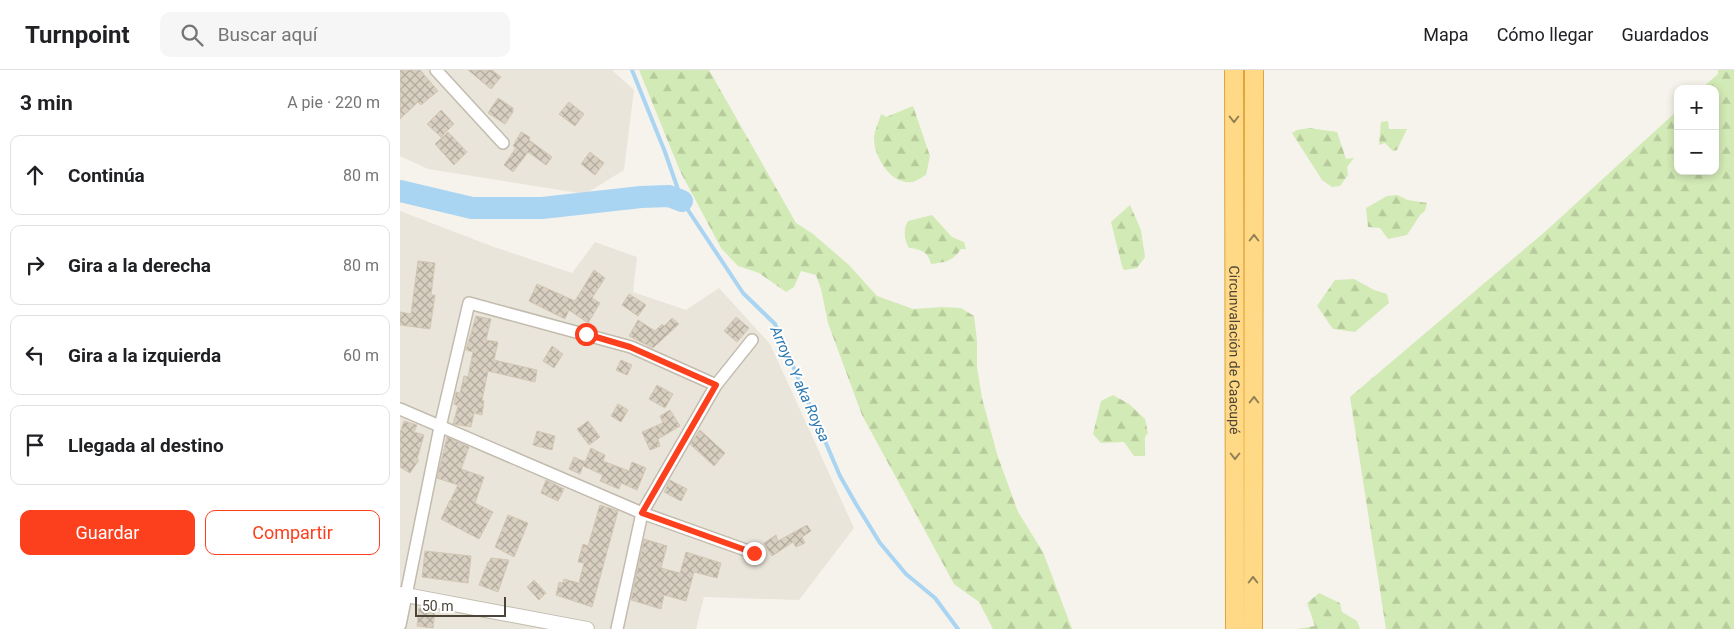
<!DOCTYPE html>
<html lang="es">
<meta charset="utf-8">
<style>
:root{--surface:#fff;--page:#f6f6f6;--text:#202124;--muted:#757577;--line:#e0e0e0;--accent:#fc3f1d}
body{margin:0;font-family:Roboto,sans-serif;background:var(--page);color:var(--text)}
.controls{position:absolute;right:15px;top:15px;display:grid;overflow:hidden;border-radius:10px;box-shadow:0 2px 8px #0003}
.controls button{width:45px;height:45px;display:grid;place-items:center;padding:0;border:0;border-bottom:1px solid var(--line);background:var(--surface);color:var(--text);font:25px sans-serif}
.scale{position:absolute;left:15px;bottom:12px;width:91px;box-sizing:border-box;padding-left:5px;border:2px solid #4b4439;border-top:0;font-size:14px;line-height:18px;white-space:nowrap;color:#4b4439;-webkit-text-stroke:4px #fff;paint-order:stroke}
.stop{position:absolute;width:15px;height:15px;margin:-11px;border:4px solid #fc3f1d;border-radius:50%;background:#fff}
.stop.end{background:#fc3f1d;border-color:#fff;box-shadow:0 1px 5px #0008}
.list{margin:0;padding:0;list-style:none}
h2{display:flex;justify-content:space-between;align-items:center;height:65px;margin:0;padding:0 20px;font-size:21px}
h2 small{font-size:16px;font-weight:400;color:var(--muted)}
.list li{display:grid;grid-template-columns:32px 1fr auto;gap:15px;align-items:center;box-sizing:border-box;height:80px;margin:0 10px 10px;padding:0 10px;border:1px solid var(--line);border-radius:10px}
.list b{display:block;font-size:19px;white-space:nowrap}
.list em{font-size:16px;font-style:normal;color:var(--muted)}
.actions{display:flex;gap:10px;padding:15px 20px}
.actions a{flex:1;padding:11px 0;border:1px solid var(--accent);border-radius:10px;text-align:center;font-size:18px;color:var(--accent)}
.actions .main{background:var(--accent);color:#fff}
.icon{flex:none;width:28px;height:28px;fill:none;stroke:currentColor;stroke-width:2;stroke-linecap:round;stroke-linejoin:round}
.map{position:relative;flex:none;width:1334px;height:559px;overflow:hidden}
header{display:flex;align-items:center;gap:30px;box-sizing:border-box;height:70px;padding:0 25px;background:var(--surface);border-bottom:1px solid var(--line)}
header strong{font-size:24px}
nav{display:flex;gap:28px;margin-inline-start:auto;font-size:18px}
.search{width:350px;height:45px;background:var(--page);display:flex;align-items:center;gap:12px;box-sizing:border-box;padding:0 18px;border-radius:10px;color:var(--muted);font-size:19px}
main{display:flex}
aside{flex:1;background:var(--surface)}
.map>svg:first-child{display:block}
.residential{fill:#eae5da}
.forest{fill:url(#forest-firs)}
.lines{fill:none;stroke-linecap:round;stroke-linejoin:round}
.stream{stroke:#a9d4f2;stroke-width:4}
.river{stroke:#a9d4f2;stroke-width:22}
.building{fill:url(#building-cross-hatch);stroke:#d3c7b4}
.minor-casing{stroke:#c2bbae;stroke-width:14}
.tertiary-casing{stroke:#c2bbae;stroke-width:16}
.trunk-casing{stroke:#e0a43c;stroke-width:20}
.minor{stroke:#fff;stroke-width:11}
.tertiary{stroke:#fff;stroke-width:14}
.trunk{stroke:#ffd985;stroke-width:18}
.oneway{stroke:#938057}
.route{stroke:#fc3f1d;stroke-width:6}
.labels{text-anchor:middle;dominant-baseline:central;stroke-width:4;stroke-linejoin:round;paint-order:stroke}
.street-label{font-size:14px;fill:#4b4439;stroke:#fff}
.water-label{font-size:15px;font-style:italic;fill:#2e7ab2;stroke:#fff}
</style>
<header>
<strong>Turnpoint</strong>
<div class="search"><svg class="icon" aria-label="search" viewBox="0 0 24 24"><circle cx="10" cy="10" r="6"/><path d="M15 15l6 6"/></svg>Buscar aquí</div>
<nav><a>Mapa</a><a>Cómo llegar</a><a>Guardados</a></nav>
</header>
<main>
<aside>
<h2>3 min<small>A pie · 220 m</small></h2>
<ul class="list">
<li><svg class="icon" aria-label="ahead" viewBox="0 0 24 24"><path d="M12 20V5M6 11l6-6 6 6"/></svg><div><b>Continúa</b></div><em>80 m</em></li>
<li><svg class="icon" aria-label="right" viewBox="0 0 24 24"><path d="M7 20v-9h11M14 6l5 5-5 5"/></svg><div><b>Gira a la derecha</b></div><em>80 m</em></li>
<li><svg class="icon" aria-label="left" viewBox="0 0 24 24"><path d="M17 20v-9H6M10 6l-5 5 5 5"/></svg><div><b>Gira a la izquierda</b></div><em>60 m</em></li>
<li><svg class="icon" aria-label="arrive" viewBox="0 0 24 24"><path d="M6 21V4h12l-3 4 3 4H6"/></svg><div><b>Llegada al destino</b></div></li>
</ul>
<div class="actions"><a class="main">Guardar</a><a>Compartir</a></div>
</aside>
<div class="map">
<svg width="1334" height="559" viewBox="0 0 1334 559">
<defs>
<pattern id="forest-firs" width="22" height="20" patternUnits="userSpaceOnUse" patternTransform="scale(1.25)"><rect width="22" height="20" fill="#d2eab5"/><path d="M5 1l3.5 6h-7zM16 11l3.5 6h-7z" fill="#b6ca9c"/></pattern>
<pattern id="building-cross-hatch" width="8" height="8" patternUnits="userSpaceOnUse" patternTransform="scale(1.25)"><rect width="8" height="8" fill="#d8cfc1"/><path d="M0 0l8 8M0 8l8-8" fill="none" stroke="#b1aa9e"/></pattern>
</defs>
<rect width="100%" height="100%" fill="#f6f3ec"/>
<g class="residential">
<polygon points="0,0 212,0 234,20 224,100 185,124 28,99 0,86"/>
<polygon points="0,141 94,177 172,203 195,172 237,187 233,222 286,240 319,218 370,274 454,458 399,530 304,527 296,559 0,559"/>
</g>
<g class="forest">
<polygon points="239,0 309,0 396,153 413,164 449,195 477,226 513,239 542,237 561,238 574,246 577,270 577,297 582,328 597,384 618,442 643,482 672,559 593,559 579,532 554,514 462,345 428,253 421,219 416,205 401,201 394,217 386,222 359,203 338,196 321,178 280,101"/>
<polygon points="1318,0 1334,0 1334,559 986,559 950,327 1147,160 1278,40 1278,101 1315,101 1315,19 1301,19 1318,4"/>
<path d="M513 36 530 86 526 105C522 107 517 111 512 112 491 115 475 88 474 70 473 63 479 52 481 44L486 47Z"/>
<polygon points="988,51 989,59 1007,59 997,80 993,81 985,73 979,75 981,52"/>
<polygon points="909,58 937,62 946,89 954,88 947,97 948,105 940,116 932,117 922,110 892,63 897,60"/>
<polygon points="997,125 1008,130 1027,133 1025,141 1020,145 1007,165 988,169 980,158 968,157 966,138 987,126"/>
<polygon points="730,135 741,160 745,187 737,198 724,200 722,196 711,152"/>
<path d="M532 145 552 167 564 172 566 179H561C552 192 545 192 531 194 528 182 521 179 509 178 504 170 503 159 508 151Z"/>
<polygon points="954,209 974,220 987,224 989,233 955,262 933,259 917,236 935,210"/>
<polygon points="713,325 729,334 745,349 748,363 745,367 745,386 734,386 724,372 701,373 693,364 701,331"/>
<polygon points="919,523 940,533 942,542 957,551 960,559 897,559 915,556 907,533"/>
</g>
<g class="lines">
<polyline class="stream" points="232,0 265,82 282,131 343,223 375,254 440,406 456,434 480,473 506,504 535,528 558,559"/>
<polyline class="river" points="0,121 72,138 142,138 241,127 269,126 282,131"/>
</g>
<g class="building">
<polygon points="0,0 20,0 38,21 21,35 18,32 0,49"/>
<polygon points="68,0 92,0 101,7 91,19"/>
<polygon points="98,28 113,38 113,42 105,54 88,43"/>
<polygon points="169,32 184,44 175,56 159,44"/>
<polygon points="41,40 54,54 41,67 27,54"/>
<polygon points="48,62 67,82 54,95 35,74"/>
<polygon points="121,62 130,67 129,70 152,87 146,95 128,82 113,102 104,95 116,78 113,76"/>
<polygon points="190,82 204,93 195,105 181,94"/>
<polygon points="18,191 35,193 31,225 35,225 30,259 0,255 0,242 11,244"/>
<polygon points="194,200 205,208 192,228 200,233 188,253 169,240 165,249 129,231 137,214 175,231"/>
<polygon points="229,224 246,235 238,246 222,235"/>
<polygon points="76,246 91,249 86,270 98,272 94,290 137,300 135,312 88,301 82,330 84,331 82,345 74,343 71,357 53,354 58,336 54,334 56,322 60,323 64,306 68,307 73,282 66,280"/>
<polygon points="336,247 349,258 337,272 324,261"/>
<polygon points="272,248 279,254 253,278 229,266 238,250 255,261 262,254 264,256"/>
<polygon points="152,276 163,284 154,298 143,291"/>
<polygon points="221,290 232,295 227,305 216,300"/>
<polygon points="257,315 273,324 265,338 249,329"/>
<polygon points="218,334 228,340 221,352 211,346"/>
<polygon points="270,340 280,356 258,369 260,376 250,380 242,362 263,353 260,346"/>
<polygon points="4,351 17,355 14,362 24,365 17,389 19,390 10,403 0,397 0,363"/>
<polygon points="188,351 200,367 189,375 177,359"/>
<polygon points="300,360 325,383 314,396 290,374"/>
<polygon points="137,361 155,366 152,380 133,375"/>
<polygon points="47,367 69,377 61,399 84,407 75,433 93,442 79,469 41,449 50,430 56,432 51,429 58,415 37,408"/>
<polygon points="191,378 205,385 203,391 229,401 232,392 246,398 237,420 221,413 219,419 200,411 203,405 183,396 180,404 169,399 174,387 185,392"/>
<polygon points="146,410 164,419 158,431 141,423"/>
<polygon points="270,410 287,419 281,431 264,422"/>
<polygon points="200,435 218,441 192,537 156,525 159,512 163,513 164,509 179,513 184,493 178,492 183,474 188,476"/>
<polygon points="108,445 128,453 114,487 95,477"/>
<polygon points="407,455 411,461 402,467 405,473 396,477 393,472 372,486 364,473 376,465 378,471"/>
<polygon points="244,469 267,476 261,498 280,503 286,482 321,493 317,508 294,502 286,531 264,525 261,539 231,530"/>
<polygon points="25,481 71,486 68,513 22,507"/>
<polygon points="91,488 109,490 98,522 79,515 88,492 89,492"/>
<polygon points="134,510 146,523 139,530 127,517"/>
<polygon points="19,538 35,540 33,558 17,556"/>
</g>
<g class="lines">
<defs>
<g id="minor">
<polyline points="36,0 103,73"/>
<polyline points="0,339 242,443 354,483"/>
<polyline points="0,555 40,357 69,233 231,277 316,315"/>
<polyline points="217,559 242,443 316,315 352,270"/>
</g>
<polyline id="tertiary" points="0,524 187,559"/>
<g id="trunk">
<path id="s1" d="M834 0 835 559"/>
<polyline points="853,559 854,0"/>
</g>
</defs>
<use href="#minor" class="minor-casing"/>
<use href="#tertiary" class="tertiary-casing"/>
<use href="#trunk" class="trunk-casing"/>
<use href="#minor" class="minor"/>
<use href="#tertiary" class="tertiary"/>
<use href="#trunk" class="trunk"/>
</g>
<defs><path id="oneway-chevron" d="M-2-3.5L2.5 0L-2 3.5" fill="none" stroke-width="1.6" stroke-linecap="round" stroke-linejoin="round" transform="scale(1.25)"/></defs>
<g class="oneway">
<use href="#oneway-chevron" transform="translate(834 49) rotate(90)"/>
<use href="#oneway-chevron" transform="translate(854 168) rotate(-90)"/>
<use href="#oneway-chevron" transform="translate(854 330) rotate(-90)"/>
<use href="#oneway-chevron" transform="translate(835 386) rotate(90)"/>
<use href="#oneway-chevron" transform="translate(853 510) rotate(-90)"/>
</g>
<g class="lines">
<polyline class="route" points="186,264 230,277 316,315 242,443 354,483"/>
</g>
<g class="labels">
<g class="street-label">
<text stroke="none"><textPath href="#s1" startOffset="280">Circunvalación de Caacupé</textPath></text>
</g>
<g class="water-label">
<text transform="translate(400 314) rotate(66)">Arroyo Y aka Roysa</text>
</g>
</g>
</svg>
<div class="controls">
<button>+</button>
<button>−</button>
</div>
<div class="scale">50 m</div>
<div class="stop" style="left:186px;top:264px"></div>
<div class="stop end" style="left:354px;top:483px"></div>
</div>
</main>
